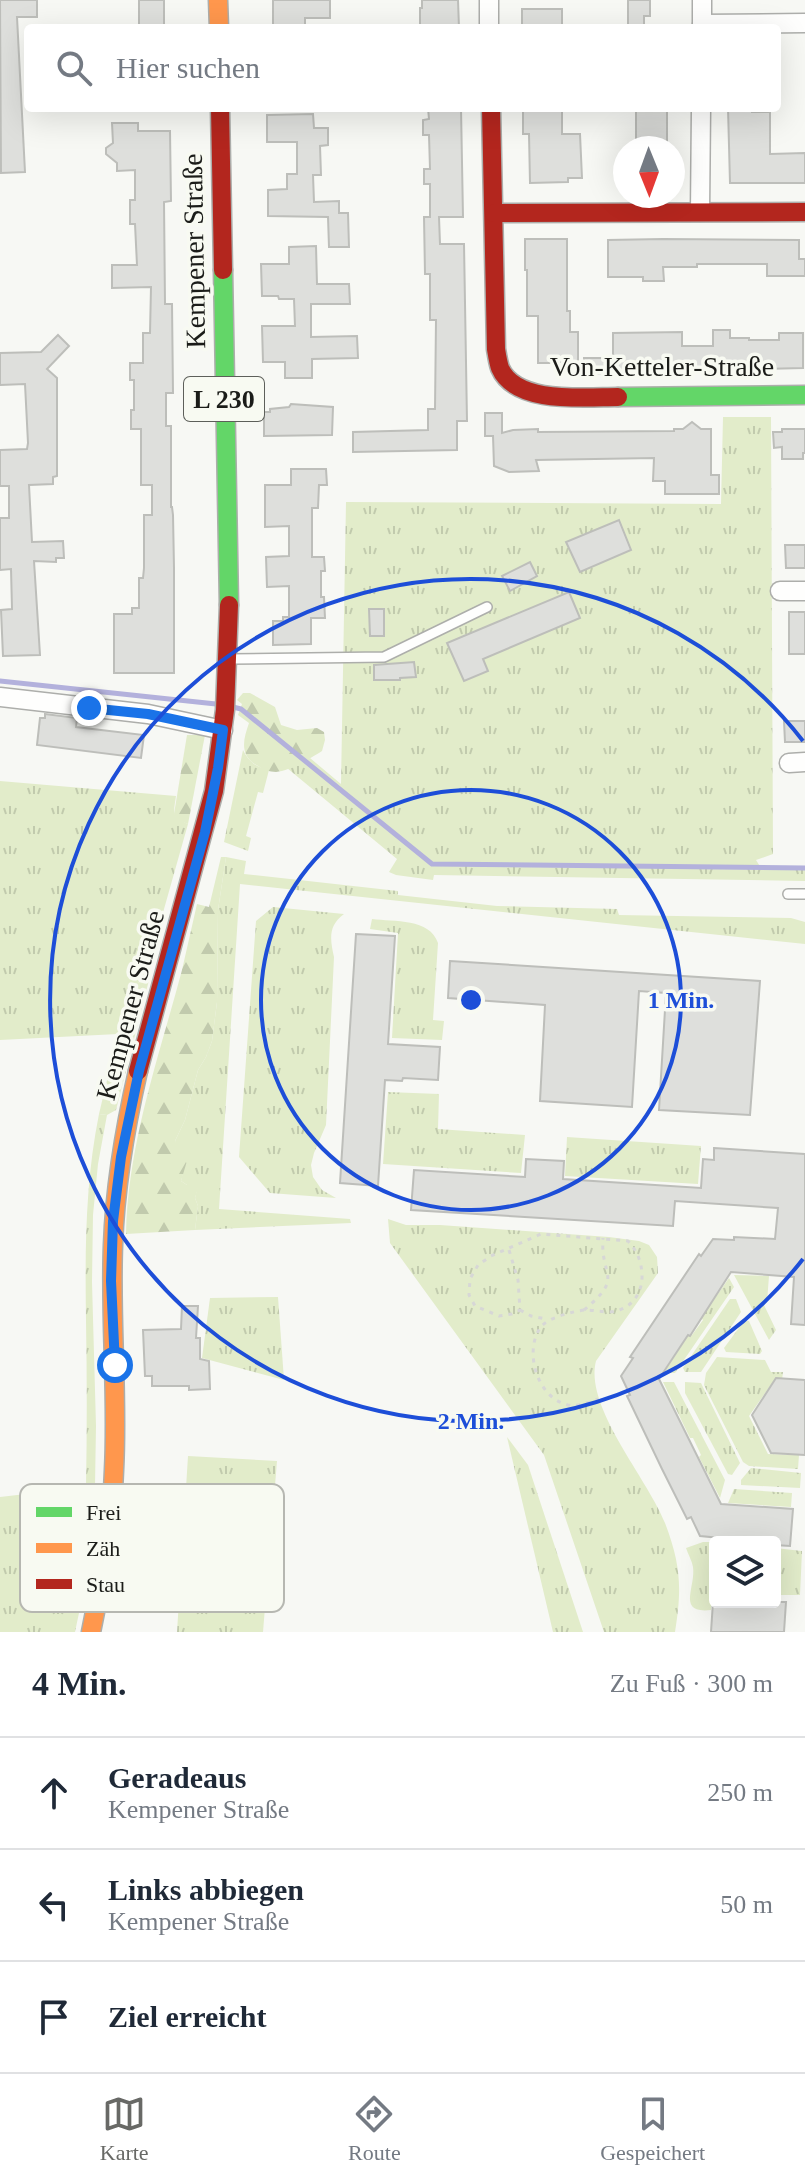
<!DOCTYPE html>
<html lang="de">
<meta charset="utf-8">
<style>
:root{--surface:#fff;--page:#f2f2f3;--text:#1f2937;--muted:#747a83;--line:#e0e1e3;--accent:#686966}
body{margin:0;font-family:"Times New Roman",serif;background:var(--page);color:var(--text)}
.controls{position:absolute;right:24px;bottom:24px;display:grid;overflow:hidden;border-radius:8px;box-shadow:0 8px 32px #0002}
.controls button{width:72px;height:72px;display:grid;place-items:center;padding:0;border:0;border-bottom:2px solid var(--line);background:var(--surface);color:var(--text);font:40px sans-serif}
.compass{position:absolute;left:613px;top:136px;width:72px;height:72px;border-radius:50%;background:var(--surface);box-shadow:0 8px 32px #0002;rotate:179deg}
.stop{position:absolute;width:24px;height:24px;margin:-18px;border:6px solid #1a73e8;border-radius:50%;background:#fff}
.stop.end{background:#1a73e8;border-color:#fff;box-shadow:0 2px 8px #0008}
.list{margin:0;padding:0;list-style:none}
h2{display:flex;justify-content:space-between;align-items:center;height:104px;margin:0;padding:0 32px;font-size:34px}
h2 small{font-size:26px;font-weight:400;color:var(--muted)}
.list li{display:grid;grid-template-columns:52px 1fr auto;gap:24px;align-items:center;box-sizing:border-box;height:112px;padding:0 32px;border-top:2px solid var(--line)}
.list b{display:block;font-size:30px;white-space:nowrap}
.list p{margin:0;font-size:26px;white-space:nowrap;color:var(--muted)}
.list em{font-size:26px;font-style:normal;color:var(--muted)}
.icon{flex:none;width:44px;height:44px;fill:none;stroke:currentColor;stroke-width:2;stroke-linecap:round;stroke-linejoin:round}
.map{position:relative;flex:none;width:805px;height:1632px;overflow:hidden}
.search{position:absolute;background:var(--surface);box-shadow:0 8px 32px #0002;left:24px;right:24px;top:24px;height:88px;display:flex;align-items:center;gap:20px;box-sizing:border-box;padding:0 28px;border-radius:8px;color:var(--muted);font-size:30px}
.sheet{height:440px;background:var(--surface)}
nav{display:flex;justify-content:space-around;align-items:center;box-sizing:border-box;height:112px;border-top:2px solid var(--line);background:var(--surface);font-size:22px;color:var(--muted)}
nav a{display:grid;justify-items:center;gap:4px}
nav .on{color:var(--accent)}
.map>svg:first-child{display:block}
.grass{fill:url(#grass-tufts)}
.forest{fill:url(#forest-firs)}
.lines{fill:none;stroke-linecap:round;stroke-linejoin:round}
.stream{stroke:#b3b1dc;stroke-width:5}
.building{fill:#dedfdc;stroke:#bdbeba;stroke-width:2}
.lane-casing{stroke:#adaeab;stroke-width:12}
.street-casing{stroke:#adaeab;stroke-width:21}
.fast-casing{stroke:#adaeab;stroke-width:21}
.slow-casing{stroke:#adaeab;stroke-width:21}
.jam-casing{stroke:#adaeab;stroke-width:21}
.path{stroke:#d7d7d6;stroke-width:3;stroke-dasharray:4 6;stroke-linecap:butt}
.lane{stroke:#fefefd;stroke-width:9}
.street{stroke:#fefefd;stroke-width:18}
.fast{stroke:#63d668;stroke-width:18}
.slow{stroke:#ff974d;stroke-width:18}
.jam{stroke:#b3261e;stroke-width:18}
.route{stroke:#1a73e8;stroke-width:10}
.ring{fill:none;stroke:#1d4ed8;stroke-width:4}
.labels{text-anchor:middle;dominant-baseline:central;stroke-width:7;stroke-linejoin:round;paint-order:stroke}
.shield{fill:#f8faf2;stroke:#5d5f5a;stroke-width:2}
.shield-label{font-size:26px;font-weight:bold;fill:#1b1c19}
.street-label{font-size:28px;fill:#1b1c19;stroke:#f8faf2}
.key{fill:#f8faf2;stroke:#b6b7b1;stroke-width:2}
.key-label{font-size:22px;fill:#1b1c19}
.centre{fill:#1d4ed8;stroke:#f8faf2;stroke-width:4}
.ring-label{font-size:24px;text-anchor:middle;font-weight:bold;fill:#1d4ed8;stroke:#f8faf2;stroke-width:7;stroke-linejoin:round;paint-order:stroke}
</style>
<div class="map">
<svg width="805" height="1632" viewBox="0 0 805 1632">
<defs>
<pattern id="grass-tufts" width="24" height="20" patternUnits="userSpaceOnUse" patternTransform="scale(2)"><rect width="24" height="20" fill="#e2ecca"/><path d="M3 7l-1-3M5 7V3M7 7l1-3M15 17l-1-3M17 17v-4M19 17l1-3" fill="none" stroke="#c1caad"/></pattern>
<pattern id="forest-firs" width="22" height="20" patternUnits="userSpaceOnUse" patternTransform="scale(2)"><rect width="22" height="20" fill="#e2ecca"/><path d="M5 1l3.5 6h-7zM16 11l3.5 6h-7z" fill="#c1caad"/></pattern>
</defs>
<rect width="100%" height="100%" fill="#f7f8f4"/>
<g class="grass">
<polygon points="723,417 771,417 773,854 756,860 761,868 805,869 805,881 434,875 433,880 396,875 389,872 397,859 287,768 310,758 341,784 346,502 721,504"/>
<path d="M243 750C249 762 256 767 269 770L263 793 258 792 246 836 251 838 248 851 224 842Z"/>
<path d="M0 781 176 796C174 812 170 817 188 824L144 980 129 987 118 1034 0 1040Z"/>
<polygon points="226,857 246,861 244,874 398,891 398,895 497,906 617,909 619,915 791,918 805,922 805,944 240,884 219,1209 350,1219 351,1223 195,1230 198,1206 195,1198 198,1185 187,1185 181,1181 183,1172 175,1141 185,1120 198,1070 206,1057 212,1041 217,1002 218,910"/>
<path d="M273 907 344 914C328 926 330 939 334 957L326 1125 314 1153 311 1165 313 1177 322 1190 336 1198 270 1193 239 1157 256 921Z"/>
<path d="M372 919C394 922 430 918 438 943L433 1020 444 1021 442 1040 392 1038 398 933 370 929Z"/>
<polygon points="388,1092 439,1094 438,1129 525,1135 521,1173 383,1164"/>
<path d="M99 1114 107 1115 98 1164 93 1215 92 1282 96 1426 95 1486 86 1488 88 1501H96C95 1545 84 1589 75 1632H0V1497L86 1487C87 1432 87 1377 86 1321 85 1252 85 1183 99 1114Z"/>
<polygon points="567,1137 701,1146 698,1184 565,1176"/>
<path d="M388 1219 406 1225H440L609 1237 639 1241 649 1245 657 1257 658 1273 596 1361C584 1407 648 1479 665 1523 681 1565 682 1589 675 1632H604L544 1455 390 1243Z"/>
<polygon points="734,1275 769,1276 767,1302 764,1305 776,1330 769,1340"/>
<polygon points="729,1278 734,1287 675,1373 664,1373 689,1334 692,1335 703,1320 701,1318"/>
<polygon points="278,1297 284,1380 202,1358 210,1298"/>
<polygon points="730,1299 736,1299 741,1312 701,1372 685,1372 683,1368"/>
<polygon points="744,1321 749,1321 762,1351 760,1354 726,1352 724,1348"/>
<polygon points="717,1357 765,1360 771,1372 783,1372 782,1380 775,1379 749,1416 768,1454 799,1455 798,1469 749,1466 743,1462 704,1385 706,1373"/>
<polygon points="663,1382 674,1382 725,1480 720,1498 699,1457 701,1455 693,1438 690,1438"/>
<polygon points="685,1382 701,1383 740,1463 732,1475 728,1474 685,1393"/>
<polygon points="507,1437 528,1465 583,1632 553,1632"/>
<polygon points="188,1456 277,1461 263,1632 177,1632"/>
<polygon points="751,1468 801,1473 800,1488 741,1485 741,1480"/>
<polygon points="734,1489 792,1493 791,1507 728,1503"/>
<path d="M703 1542H715V1593L713 1594 711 1610C676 1614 696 1587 693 1567 692 1561 688 1554 686 1548Z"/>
<polygon points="775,1548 802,1551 800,1595 775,1595"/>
</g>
<g class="forest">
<path d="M243 693H250L275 707 281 725 297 730 317 728 324 732 325 740 322 751C311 758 289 771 276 772 270 772 262 769 258 766 239 756 243 740 249 723L238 715 242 704 237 700Z"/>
<polygon points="187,735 205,735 188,824 177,820 174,814"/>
<path d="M221 857H226L218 910 217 1002 212 1041 206 1057 198 1070 185 1120 175 1141 177 1144 181 1141 187 1142 190 1151 181 1181 187 1185 196 1181 199 1185 195 1198 198 1206 195 1230 126 1234C128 1142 159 1057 182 970 187 948 192 926 197 904L209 907Z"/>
<polygon points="144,980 149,980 116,1110 107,1115 99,1114 129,987"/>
</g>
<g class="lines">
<g class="stream">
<polyline points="0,681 216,704"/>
<polyline points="233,707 241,709 432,864 805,868"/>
</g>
</g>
<g class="building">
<polygon points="0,0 37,0 37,17 17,17 25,172 1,173"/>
<rect x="139" y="0" width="25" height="28"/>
<polygon points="273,0 330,0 330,18 305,18 305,28 273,28"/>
<polygon points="422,0 458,0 459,28 420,28 420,8 422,8"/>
<polygon points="628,0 650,0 650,16 644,16 644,25 628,25"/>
<polygon points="522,9 562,9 562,27 522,28"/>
<polygon points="428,108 461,108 463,217 439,217 440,244 464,244 467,421 457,421 457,450 353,452 353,432 428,430 428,409 435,409 436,320 430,320 430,274 425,274 424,217 430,217 430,184 424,184 424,169 430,169 429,135 423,135 423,120 429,119"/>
<polygon points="523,108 562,108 562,134 580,134 582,178 568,178 568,182 530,183 529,134 523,134"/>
<polygon points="636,108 667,108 667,143 636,144"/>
<polygon points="728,108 752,108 752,112 770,112 770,154 805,153 805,183 730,183"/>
<polygon points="313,114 314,128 328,128 328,145 320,146 321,175 313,175 314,202 339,201 339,213 348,213 349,247 329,247 328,217 268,216 268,190 287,189 287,174 297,174 297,142 267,142 267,115"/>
<polygon points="112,123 138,123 138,131 170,131 171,201 164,202 165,304 172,304 173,393 166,393 166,426 171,426 171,507 172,507 173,515 174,568 174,673 114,673 114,614 132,614 132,608 139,608 139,578 143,578 144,568 144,515 152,515 152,485 141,485 141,429 131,429 131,410 134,410 134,380 130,380 130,363 143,363 143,333 150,333 151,287 112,288 112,265 137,265 135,224 130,224 130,200 135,200 135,170 117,171 117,163 106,154 106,148 113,143"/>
<polygon points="525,239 567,239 567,311 570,311 570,332 578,332 578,363 538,363 538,316 527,316 527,270 525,270"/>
<polygon points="663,239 799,240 799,259 805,259 805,276 767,276 767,264 697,264 697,267 663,267 664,281 643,281 643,277 608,277 608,240"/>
<polygon points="316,246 317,284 349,284 350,304 311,304 311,337 357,336 358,358 312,359 312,378 285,378 285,362 263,362 262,326 295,326 294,299 279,299 278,296 262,296 261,264 289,264 289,247"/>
<polygon points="713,330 730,330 730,338 749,338 749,340 779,340 779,333 803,333 803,368 584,374 584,358 613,358 613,333 682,332 682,346 713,346"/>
<polygon points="58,335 69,346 47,369 57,378 57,476 53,477 53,484 29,485 32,542 63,541 64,558 56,558 56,562 34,561 40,655 3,656 1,610 12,609 11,569 0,570 0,518 9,518 9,486 0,486 0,450 27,449 28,443 25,384 0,385 0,353 41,352"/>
<polygon points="291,404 333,407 332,435 264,436 264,412 270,412 270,409 289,407"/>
<polygon points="485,413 502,413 502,433 513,430 538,429 538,432 674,431 674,429 683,429 692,422 701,429 711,429 711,475 719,475 719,494 665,494 665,481 653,481 654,458 536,460 539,471 509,472 494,466 493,436 485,436"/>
<polygon points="782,429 805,429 805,453 803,453 803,459 782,459 782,447 774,448 773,432 782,432"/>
<polygon points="291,469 326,469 327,485 319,485 318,508 312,508 312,557 324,557 325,571 321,571 321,597 324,597 325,618 311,618 311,644 273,645 273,621 283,621 283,617 289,617 289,586 267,587 266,557 289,556 289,526 265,527 265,485 291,485"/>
<polygon points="619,520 631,550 580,572 566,542"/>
<polygon points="785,545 805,545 805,568 786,568"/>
<polygon points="530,562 537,576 510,591 502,576"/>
<polygon points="569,592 580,618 483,659 488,671 464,681 447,643"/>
<polygon points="369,609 384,609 384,636 370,636"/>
<rect x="789" y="612" width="16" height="42"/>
<polygon points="414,662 416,677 400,678 400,680 374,680 374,665"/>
<polygon points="45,714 77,718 76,727 144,735 141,758 37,745 40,718 45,718"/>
<polygon points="784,721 805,721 805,742 785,742"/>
<polygon points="356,934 395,936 388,1044 440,1047 438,1080 403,1078 402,1081 385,1080 378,1186 340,1183"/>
<polygon points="450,961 760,981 750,1115 659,1110 666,993 639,991 632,1107 540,1101 545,1005 448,998"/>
<polygon points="714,1148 805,1154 805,1325 791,1324 794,1277 731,1272 690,1336 688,1335 659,1379 721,1504 793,1509 790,1546 775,1545 775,1542 720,1541 720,1538 700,1536 691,1517 687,1519 662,1469 627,1396 630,1395 621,1376 633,1358 630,1357 699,1254 701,1256 713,1239 734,1240 734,1237 775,1239 778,1208 675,1201 673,1226 411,1210 414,1170 525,1177 526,1159 564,1161 563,1179 701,1188 703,1159 714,1160"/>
<polygon points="182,1306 198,1306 196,1338 200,1338 200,1359 209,1361 210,1389 189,1390 189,1386 152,1386 152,1376 145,1376 143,1330 181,1329"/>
<polygon points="776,1378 805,1380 805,1455 771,1453 752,1415"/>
<polygon points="713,1602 786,1602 784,1632 711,1632"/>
</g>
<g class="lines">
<defs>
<g id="lane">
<polyline points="231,659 384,657 487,607"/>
<polyline points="788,894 805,894"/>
</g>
<g id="street">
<polyline points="489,0 489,28"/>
<polyline points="702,0 702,28"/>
<polyline points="702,24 805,23"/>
<polyline points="700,212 701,108"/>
<polyline points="780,591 805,591"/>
<polyline points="0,697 148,714 223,730"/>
<polyline points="789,763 805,762"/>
</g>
<g id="fast">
<polyline points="223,270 229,605"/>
<polyline points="618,397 805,395"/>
</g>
<g id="slow">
<polyline points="218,0 219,28"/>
<path d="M91 1632C102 1578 112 1525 114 1470 118 1395 110 1320 113 1245 115 1186 125 1128 138 1071"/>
</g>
<g id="jam">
<polyline points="220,108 223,270"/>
<path d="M491 108 496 349C497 355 498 362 500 368 516 405 586 397 618 397"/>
<polyline points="494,213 805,212"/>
<polyline points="138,1071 214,791 225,710 229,605"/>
</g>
</defs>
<use href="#lane" class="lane-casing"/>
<use href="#street" class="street-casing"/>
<use href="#fast" class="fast-casing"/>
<use href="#slow" class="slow-casing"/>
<use href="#jam" class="jam-casing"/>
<g class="path">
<path d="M509 1250 518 1280 520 1310 512 1314 499 1316 475 1306 469 1295 470 1279 478 1265 491 1256 541 1234 628 1241C637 1251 641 1260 642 1274 643 1295 630 1310 610 1312 601 1312 593 1310 585 1310 574 1311 546 1318 540 1328 524 1352 537 1398 568 1405 578 1407 589 1402 598 1399"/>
<polyline points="520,1310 531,1316 546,1319"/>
<path d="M584 1310C625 1276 600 1278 603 1238"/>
</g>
<use href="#lane" class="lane"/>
<use href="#street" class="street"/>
<use href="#fast" class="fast"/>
<use href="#slow" class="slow"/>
<use href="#jam" class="jam"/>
</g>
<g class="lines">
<polyline class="route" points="89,708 148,714 223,730 218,768 205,832 139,1071 121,1157 113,1221 111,1281 115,1365"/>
</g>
<g class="ring">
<circle cx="471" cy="1000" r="210"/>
<path d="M803 1259A421 421 0 1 1 803 741"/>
</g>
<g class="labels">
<rect class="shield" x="184" y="377" width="80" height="44" rx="6"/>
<g class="shield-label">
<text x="224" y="399">L 230</text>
</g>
<g class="street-label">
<text transform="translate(194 251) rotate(-91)">Kempener Straße</text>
<text x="662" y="366">Von-Ketteler-Straße</text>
<text transform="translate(130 1005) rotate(-75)">Kempener Straße</text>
</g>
</g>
<rect x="20" y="1484" width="264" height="128" rx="12" class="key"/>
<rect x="36" y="1507" width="36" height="10" fill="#63d668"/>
<rect x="36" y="1543" width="36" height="10" fill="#ff974d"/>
<rect x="36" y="1579" width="36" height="10" fill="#b3261e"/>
<g class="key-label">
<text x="86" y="1520">Frei</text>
<text x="86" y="1556">Zäh</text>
<text x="86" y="1592">Stau</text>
</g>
<circle cx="471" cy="1000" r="12" class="centre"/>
<g class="ring-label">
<text x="681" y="1008">1 Min.</text>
<text x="471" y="1429">2 Min.</text>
</g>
</svg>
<div class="controls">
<button><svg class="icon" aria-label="layers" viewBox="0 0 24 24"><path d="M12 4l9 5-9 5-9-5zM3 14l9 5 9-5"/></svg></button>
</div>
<svg class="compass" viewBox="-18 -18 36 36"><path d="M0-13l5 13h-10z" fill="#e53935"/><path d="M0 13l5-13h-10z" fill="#747a83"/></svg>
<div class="stop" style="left:115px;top:1365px"></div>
<div class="stop end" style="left:89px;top:708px"></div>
<div class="search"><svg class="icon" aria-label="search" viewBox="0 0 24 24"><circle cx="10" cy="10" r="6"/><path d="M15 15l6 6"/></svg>Hier suchen</div>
</div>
<section class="sheet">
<h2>4 Min.<small>Zu Fuß · 300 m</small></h2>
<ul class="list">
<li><svg class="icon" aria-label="ahead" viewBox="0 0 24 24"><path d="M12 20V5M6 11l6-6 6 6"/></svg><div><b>Geradeaus</b><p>Kempener Straße</p></div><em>250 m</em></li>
<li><svg class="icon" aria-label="left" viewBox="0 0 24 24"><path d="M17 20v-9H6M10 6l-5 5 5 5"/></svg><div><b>Links abbiegen</b><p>Kempener Straße</p></div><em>50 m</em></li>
<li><svg class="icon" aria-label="arrive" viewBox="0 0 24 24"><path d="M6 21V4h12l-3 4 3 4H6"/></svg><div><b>Ziel erreicht</b></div></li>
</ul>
</section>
<nav>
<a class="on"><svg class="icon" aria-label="map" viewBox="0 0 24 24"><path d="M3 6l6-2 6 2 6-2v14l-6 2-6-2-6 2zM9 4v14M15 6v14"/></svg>Karte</a>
<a><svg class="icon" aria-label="directions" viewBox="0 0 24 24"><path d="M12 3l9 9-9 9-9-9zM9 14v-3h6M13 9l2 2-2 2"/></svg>Route</a>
<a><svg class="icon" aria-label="saved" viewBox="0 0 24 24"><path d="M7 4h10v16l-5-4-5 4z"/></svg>Gespeichert</a>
</nav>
